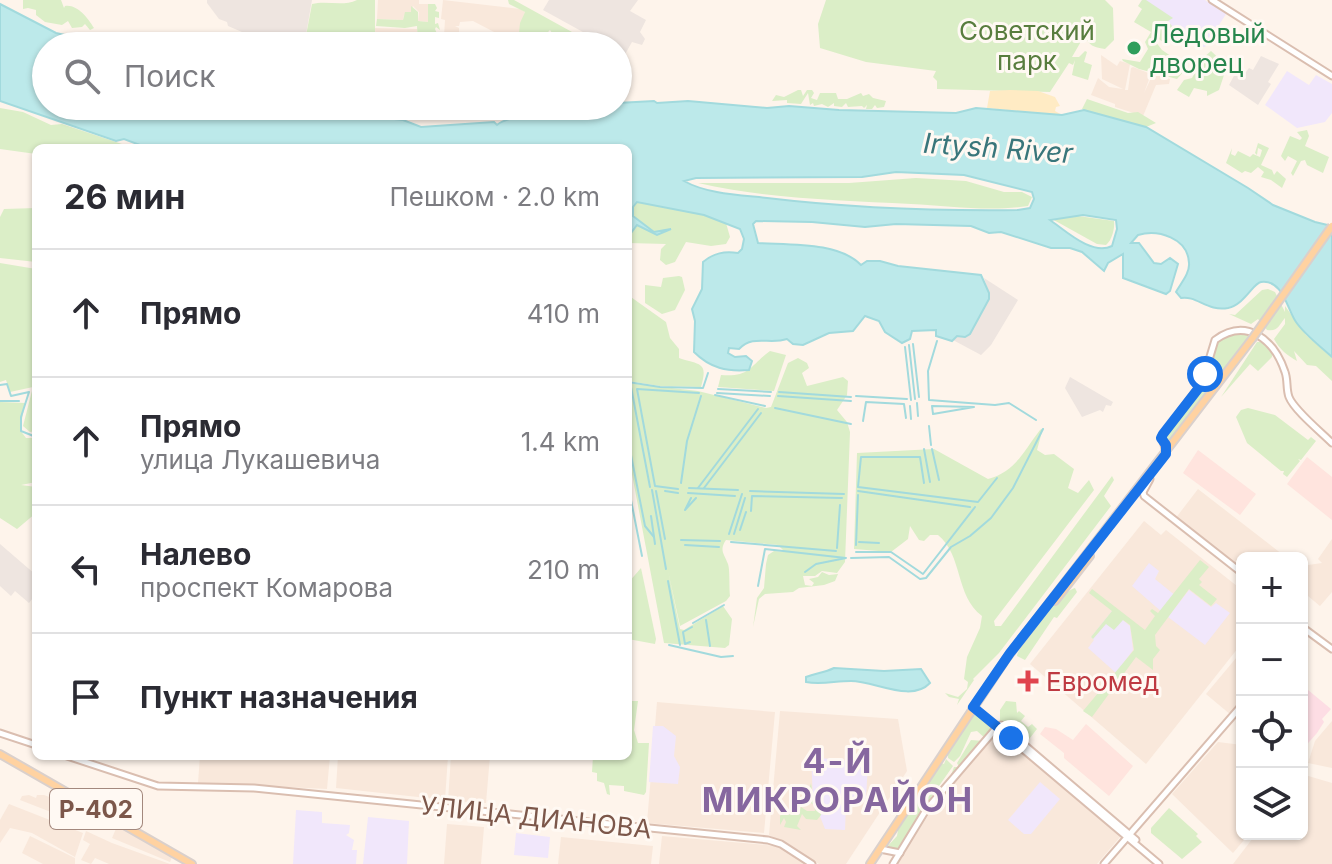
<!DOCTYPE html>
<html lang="ru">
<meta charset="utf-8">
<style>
:root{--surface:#fff;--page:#f2f2f3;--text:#2b2b33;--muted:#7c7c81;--line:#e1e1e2}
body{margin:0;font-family:Inter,sans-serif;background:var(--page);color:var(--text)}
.controls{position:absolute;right:24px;bottom:24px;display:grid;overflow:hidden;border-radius:12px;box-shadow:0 2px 6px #0004}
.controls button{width:72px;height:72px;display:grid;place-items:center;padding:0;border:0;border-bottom:2px solid var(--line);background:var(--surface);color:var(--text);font:40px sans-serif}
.stop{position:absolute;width:24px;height:24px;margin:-18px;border:6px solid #1a73e8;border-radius:50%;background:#fff}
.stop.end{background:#1a73e8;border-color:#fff;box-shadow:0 2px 8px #0008}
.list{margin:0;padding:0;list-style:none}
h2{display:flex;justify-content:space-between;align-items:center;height:104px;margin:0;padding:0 32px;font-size:34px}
h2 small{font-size:26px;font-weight:400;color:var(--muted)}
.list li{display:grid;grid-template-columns:52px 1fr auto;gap:24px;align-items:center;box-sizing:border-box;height:128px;padding:0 32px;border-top:2px solid var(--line)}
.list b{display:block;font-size:30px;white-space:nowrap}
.list p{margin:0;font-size:26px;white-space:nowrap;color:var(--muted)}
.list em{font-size:26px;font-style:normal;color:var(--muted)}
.icon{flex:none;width:44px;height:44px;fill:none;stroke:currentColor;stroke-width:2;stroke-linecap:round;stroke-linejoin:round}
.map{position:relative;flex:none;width:1332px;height:864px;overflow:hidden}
.search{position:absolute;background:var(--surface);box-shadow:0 2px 6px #0004;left:32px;top:32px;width:600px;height:88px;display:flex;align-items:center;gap:20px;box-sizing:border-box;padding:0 28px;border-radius:44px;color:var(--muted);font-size:30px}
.panel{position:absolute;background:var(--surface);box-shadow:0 2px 6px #0004;left:32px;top:144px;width:600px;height:616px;border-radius:12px}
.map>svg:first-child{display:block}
.residential{fill:#f9e8db}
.commercial{fill:#ffe4de}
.industrial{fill:#eee5e0}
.education{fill:#f1e7fb}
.medical{fill:#fddde4}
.green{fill:#dbeec7}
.sand{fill:#ffebc4}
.water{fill:#bce9ea;stroke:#a2dadd;stroke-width:2;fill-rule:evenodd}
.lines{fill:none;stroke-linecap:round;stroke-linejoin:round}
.stream{stroke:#a2dadd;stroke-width:2}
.secondary-casing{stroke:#dabeb0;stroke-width:9}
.primary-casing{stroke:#dad0cc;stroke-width:10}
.secondary{stroke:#fff;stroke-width:5}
.primary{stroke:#ffd2a1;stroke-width:6}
.primary-bridge-casing{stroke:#dad0cc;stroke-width:10;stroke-linecap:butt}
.primary-bridge{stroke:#ffd2a1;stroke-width:6}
.route{stroke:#1a73e8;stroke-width:10}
.leisure-dot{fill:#2e9e5b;stroke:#fff9f3;stroke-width:3}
.health-dot{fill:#e0444e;stroke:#fff9f3;stroke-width:3}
.labels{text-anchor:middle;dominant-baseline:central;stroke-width:6;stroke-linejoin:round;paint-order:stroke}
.shield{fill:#fff9f3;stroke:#a3887d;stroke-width:2}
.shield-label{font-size:24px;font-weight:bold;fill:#7c574a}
.park-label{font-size:26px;fill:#587d3e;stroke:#fff9f3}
.leisure-label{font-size:26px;fill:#27864d;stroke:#fff9f3;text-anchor:start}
.health-label{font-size:26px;fill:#be3a42;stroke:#fff9f3;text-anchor:start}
.street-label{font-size:26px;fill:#7c574a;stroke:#fff9f3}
.water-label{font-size:28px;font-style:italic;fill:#39767b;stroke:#fff9f3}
.district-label{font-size:34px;font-weight:bold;letter-spacing:2px;fill:#86679f;stroke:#fff9f3}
</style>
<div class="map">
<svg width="1332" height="864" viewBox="0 0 1332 864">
<rect width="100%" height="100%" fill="#fef4eb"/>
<g class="residential">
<polygon points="378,0 419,0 419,4 428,4 428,22 418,21 419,12 413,6 411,12 404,15 403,20 377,19"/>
<polygon points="443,0 520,9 525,12 519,33 509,36 496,33 473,21 460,22 459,26 455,26 459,28 459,37 444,36 445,20 441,19"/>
<polygon points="375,28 417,29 417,46 376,46"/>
<polygon points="1101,55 1117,66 1120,61 1130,64 1125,90 1128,90 1131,68 1133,67 1151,74 1144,93 1153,74 1170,79 1169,84 1156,85 1143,116 1115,107 1115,104 1091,95 1098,78 1109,87 1123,89 1102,79"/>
<polygon points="1198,489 1287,558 1242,558 1242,571 1175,519"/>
<polygon points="1144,521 1161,535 1166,530 1242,590 1242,643 1146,764 1030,664"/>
<polygon points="1332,539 1332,592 1320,606 1302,591 1302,570 1308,565 1322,563 1318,559"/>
<polygon points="1242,651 1242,702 1231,715 1206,694"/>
<polygon points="657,702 775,712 764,833 647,823"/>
<polygon points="780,711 898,719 907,771 846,864 819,864 769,835"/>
<polygon points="1332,721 1332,768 1308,763 1315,741"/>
<polygon points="1000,735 1004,736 1121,836 1097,864 897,864 938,800 991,739"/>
<polygon points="1218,742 1242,745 1242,834 1249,834 1233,853 1172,794"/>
<polygon points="200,756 330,756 327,789 198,783"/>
<polygon points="338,756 448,756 445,800 336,788"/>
<polygon points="451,756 490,756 486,803 448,801"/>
<polygon points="1305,775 1332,783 1332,864 1233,864 1256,834 1302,834 1302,779"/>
<polygon points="29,795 36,798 37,795 44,795 79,808 77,815 74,821 20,800 22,796"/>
<polygon points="9,804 83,833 75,857 32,833 10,828 0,843 0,820"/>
<polygon points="118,824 173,855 170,862 112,838"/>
<polygon points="447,824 484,827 481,864 444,864"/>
<polygon points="86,831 112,843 170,864 109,864 95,858 91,864 81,860 90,844 83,840"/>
<polygon points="30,836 75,858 75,864 43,864 22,853"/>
<polygon points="662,836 777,846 806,864 659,864"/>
<polygon points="561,837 653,846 651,864 558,864"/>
</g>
<g class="commercial">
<polygon points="1198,450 1256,494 1240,515 1183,473"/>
<polygon points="1307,457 1332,477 1332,520 1287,484"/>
<polygon points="1086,724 1133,766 1109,796 1064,758 1064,753 1040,734 1045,727 1056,729 1073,740"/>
</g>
<g class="industrial">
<polygon points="207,0 312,0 304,46 275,46 228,26 227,22 219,19 207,3"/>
<polygon points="549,0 638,0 630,11 646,20 640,32 645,39 642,45 632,42 624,56 618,52 618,46 595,46 591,43 592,37 543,10"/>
<polygon points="1261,56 1279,64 1268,82 1271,84 1258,105 1229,85 1235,74 1246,72 1249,68 1253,70"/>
<polygon points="984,278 1018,300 991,345 981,355 953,340 957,336 967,336 983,311 989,293"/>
<polygon points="1070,377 1113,402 1111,406 1106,405 1103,412 1100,410 1082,417 1065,388"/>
<polygon points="0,544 36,575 36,594 29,603 15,591 11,596 0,586"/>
</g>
<g class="education">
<polygon points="1142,0 1205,0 1226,14 1205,47 1202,47 1179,32 1176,37 1162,29 1163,26 1141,12 1144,8 1139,5"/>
<polygon points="1287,71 1309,85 1316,75 1332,84 1332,113 1325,122 1297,128 1265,105"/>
<polygon points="1149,563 1159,571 1155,579 1176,596 1163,613 1132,586"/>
<polygon points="1189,590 1211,607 1216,603 1230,613 1205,645 1168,617"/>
<polygon points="1112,611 1130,626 1133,650 1116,673 1088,648 1094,640 1091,637"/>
<polygon points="653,726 663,726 676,736 674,756 680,767 678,784 649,782"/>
<polygon points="811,757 868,763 866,798 840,797 839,804 846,805 845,830 825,829 813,799"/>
<polygon points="1040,782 1060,799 1031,834 1024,834 1008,820"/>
<polygon points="296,810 322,812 322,823 350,825 349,833 346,835 354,840 352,850 357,850 356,864 293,864"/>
<polygon points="368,817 409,821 407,864 363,864"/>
<polygon points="516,833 550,837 548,858 514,855"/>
</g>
<polygon class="medical" points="1308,690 1331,709 1322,719 1324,722 1317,733 1302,750 1302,691"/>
<g class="green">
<path d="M23 0H61L64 8 65 6C77 4 88 18 94 28L90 30 85 24 82 27 72 28 68 21 62 25 45 22 36 15V10L28 8 23 9Z"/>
<path d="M357 0H375V46H304L312 4C327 0 342 7 357 0Z"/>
<polygon points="508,0 514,0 572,32 572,35 575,34 586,42 585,45 591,46 562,46 562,42 558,42 550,30 544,36 551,39 554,46 507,46 509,38 532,44 526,41 527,37 523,40 511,35 519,33 520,23 525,12 537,18 509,4"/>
<path d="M826 0H1105L1113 8 1114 40 1105 49C1081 46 1088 36 1083 18V38L1072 57H1079L1085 51 1087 52 1084 62 1092 65 1088 80 1072 75 1075 60 1073 65 1069 63 1050 92 937 89V81L933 77 936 71 866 62 820 48 818 24Z"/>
<polygon points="1142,0 1146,0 1173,18 1168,21 1172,26 1168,34 1168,45 1157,38 1155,41 1162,50 1193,71 1190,76 1190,71 1186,69 1177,79 1139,69 1123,61 1122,59 1140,62 1148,49 1145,42 1151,32 1134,22 1142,9 1138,6"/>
<polygon points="428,4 435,4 437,8 435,11 439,12 439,18 435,17 435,24 438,23 440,30 436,27 435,29 442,46 418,46 417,26 405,28 376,26 377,19 403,20 405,12 411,12 411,6 418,12 418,21 428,22"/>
<polygon points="1211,51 1227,66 1219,90 1207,96 1207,91 1194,88 1189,97 1177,90 1184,80 1192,78 1203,58"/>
<polygon points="798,90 801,90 803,96 807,90 812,90 814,93 811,98 817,100 820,93 836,93 838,99 847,99 861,93 863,96 869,94 873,98 886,101 884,107 877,108 875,105 872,109 866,109 867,105 864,108 862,106 848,107 846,103 842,107 834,106 834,103 828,107 822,104 814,106 813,103 810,105 808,93 801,104 787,103 787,100 772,101 776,95 784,97"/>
<polygon points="1087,99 1128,113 1138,112 1156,123 1146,127 1084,110 1082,109"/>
<polygon points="0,108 23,112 51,125 62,124 134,148 36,148 36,154 0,149"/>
<polygon points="1307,130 1309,136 1305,146 1329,157 1323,173 1307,165 1305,160 1301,161 1293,176 1291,173 1297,161 1288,156 1285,161 1281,156 1290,136 1300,140 1302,138 1297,132"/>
<polygon points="1258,143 1269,148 1261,165 1272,170 1274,175 1277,171 1286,179 1282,188 1271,180 1261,177 1264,172 1258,167 1251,173 1245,171 1242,173 1226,163 1232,148 1231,154 1235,156 1238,151 1250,157 1253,154 1260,157 1262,150 1258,148 1257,155 1255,153"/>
<path d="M916 178 966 181 1004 192H1022L1032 197 1028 206C990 212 949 206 911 204 840 200 768 199 698 183H849Z"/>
<polygon points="637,202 704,215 726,223 730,237 726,244 711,246 686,242 675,262 666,265 660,260 661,249 666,244 628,243 628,237 637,225 657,235 670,230 654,232 633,216 632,207"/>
<polygon points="36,208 36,262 0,258 0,217 4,209"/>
<path d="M1078 216 1114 221C1115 228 1112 240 1106 245L1097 244 1052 219Z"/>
<polygon points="0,263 36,269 36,431 30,432 23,426 33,387 10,392 6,380 0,382"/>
<polygon points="679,276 682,277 685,290 675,310 662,314 645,303 645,285 661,287 663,278"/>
<path d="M1268 289 1275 292 1285 312V306L1306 335 1332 358V381L1316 366 1307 365 1294 351 1297 361C1288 356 1279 349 1274 339L1285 324V318C1279 325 1278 332 1267 330L1258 319 1251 324 1229 314 1235 315 1262 290Z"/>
<path d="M628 295 666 322 670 338 679 349V358C699 365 709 361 701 387L660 386 628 381Z"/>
<polygon points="1236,331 1253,335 1166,444 1163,439 1202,386 1215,342"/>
<polygon points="1259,339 1272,353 1272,357 1258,371 1250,364 1221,397 1257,342 1260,342"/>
<path d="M770 351 786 355 774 391 718 387 721 375C751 377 749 366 770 351Z"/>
<path d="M798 358 807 363 809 368 802 373 807 386 843 377 848 381 847 395 837 410 847 422 850 432 845 562 837 573 822 571 815 576H803L805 585 812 586 814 583 809 579 818 577 822 572 829 575 838 574 835 581 824 585 799 588 793 592 765 594 759 599 753 627 757 598 764 588 766 564 768 555 774 551 785 552 778 545 726 540C719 550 724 554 728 564 730 569 729 587 730 596L726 601 680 626 668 571 680 629 684 630 723 606 732 619 729 645 725 648 664 643 628 453V383L698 391 766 408 771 407 788 363Z"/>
<polygon points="0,402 25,403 20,430 26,438 36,438 36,482 21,485 36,487 36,513 17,529 0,518"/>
<polygon points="1248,408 1275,415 1308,440 1311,437 1316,441 1301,460 1298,459 1300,461 1287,477 1283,474 1284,471 1281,471 1247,443 1236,417 1241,410"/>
<path d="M1043 428 1037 450 1045 455 1054 454 1074 469 1068 488 1078 493 1089 480 1094 490 994 621 995 626H1001L1112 476 1114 480 1104 496 1111 506 999 653 973 679 974 680 957 705 959 699 949 697 945 693 958 697 967 689 968 682 964 679 967 657 980 628 982 616C955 596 963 555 938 535H930L924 541 919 540 910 526 908 539 891 552 854 549 857 453 934 449 988 479C1016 471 1023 452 1040 430Z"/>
<polygon points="1200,560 1209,567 1199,579 1202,582 1199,585 1217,599 1211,606 1189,589 1155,635 1156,646 1160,650 1153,659 1153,670 1136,657 1092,717 1083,711 1134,650 1130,625 1123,620 1114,630 1106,624 1093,639 1091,637 1112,611 1089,593 1092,589 1145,630 1155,616 1150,611 1152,609 1158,613"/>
<polygon points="641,568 656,639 655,644 628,639 628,583"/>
<path d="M1075 588 1077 592 1057 618 1054 617 1025 660 1017 656C1020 644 1060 592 1075 588Z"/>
<polygon points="628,701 638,701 634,730 638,743 649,743 646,792 644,795 624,791 624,786 609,785 610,795 607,794 604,783 597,781 597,773 592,772 593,756 628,756"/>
<polygon points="1006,701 1016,702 1017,713 1019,711 1025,716 1021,721 1028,727 1032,724 1037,729 1026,743 1000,722 1000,710"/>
<polygon points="974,714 978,714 995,726 986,739 977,731 971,732 960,756 954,762 948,758 948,753"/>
<polygon points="971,740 984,741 899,851 886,848 897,836 898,830 941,763 944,764 946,759 953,766 927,803 951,775 954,767 959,767 957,763"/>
<polygon points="811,783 813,797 823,800 821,815 817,820 806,819 802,814 797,826 801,830 784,827 786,822 784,818 780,825 780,816 784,810 800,810 801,807 807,811 815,811 814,805 806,800"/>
<polygon points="1169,808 1198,834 1196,836 1202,842 1182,859 1151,833 1151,828"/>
</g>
<polygon class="sand" points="1010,90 1038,91 1055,97 1060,106 1056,107 1055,111 1062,115 987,108 990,91"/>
<g class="water">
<path d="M0 4 56 33 87 40 99 46H46V106H320L342 113 403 120 421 127 494 122 497 125C509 115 546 113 563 106L567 108 571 106H618V103L654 101 657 103 688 101 767 108 789 106 839 110 956 113 976 108 1062 115 1084 110 1146 127 1248 188 1273 205 1315 222 1332 226V357C1320 346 1305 335 1296 322 1287 309 1283 279 1261 282 1253 283 1245 304 1228 308 1208 312 1196 295 1181 298L1176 292C1181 283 1190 273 1189 263 1188 238 1158 229 1138 235L1131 243H1139L1154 263 1161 264 1170 258 1178 264 1170 291 1166 294 1123 278V254L1108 263 1104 271 1082 252 1070 248H1051L1001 232 989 233 971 226 896 224 865 227 812 222 756 221 753 224 758 243C790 245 839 242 861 265L867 261H880L898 266 981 275 989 293V299L970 334 965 337 957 336 952 341 936 336V330L912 331 910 339 902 343 885 332 879 321 865 316 853 331 829 333 803 345 793 344 787 339C769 345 754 334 739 349L729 348 728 353 735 357 746 356 752 361 749 370C727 372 710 368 694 352L695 321 692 309 702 289 703 262C714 253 724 251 738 253L742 249 744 239 740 229 704 215 637 202 633 207V216L654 232 671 229 657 235 637 225 628 237V148H148L124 139 116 141 0 101ZM896 172 964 175 1032 192 1034 199 1030 208 1018 210C934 211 851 208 767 198 740 195 707 194 684 181L696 178 862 177ZM1083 215 1116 220 1117 229 1112 246C1092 256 1066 231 1050 220Z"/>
<path d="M834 668 884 671 921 669 930 683C911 703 875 681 851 681 835 681 821 685 806 682V677C816 673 824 673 834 668Z"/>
</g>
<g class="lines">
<g class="stream">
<polyline points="937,341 928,371 929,400 995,405 1009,403 1036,420"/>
<polyline points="913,344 919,397"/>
<polyline points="909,345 915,399"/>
<polyline points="905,347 911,400"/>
<polyline points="628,382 660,387 703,388 708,373"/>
<polyline points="0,385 7,384 11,396 29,392 21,417 21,431 36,437"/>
<polyline points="631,387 650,487"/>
<polyline points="718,389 771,392"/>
<polyline points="779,392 851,397"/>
<polyline points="717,393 770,396"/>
<polyline points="715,395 765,406"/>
<polyline points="778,396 851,401"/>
<polyline points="856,396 907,399"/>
<polyline points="0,401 19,401"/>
<polyline points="917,403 918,416"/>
<polyline points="910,406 911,419"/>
<polygon points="932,406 974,407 933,414"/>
<polyline points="775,408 851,424"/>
<polyline points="863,421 866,402 904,404 906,418"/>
<polyline points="929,426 931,445"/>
<polyline points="628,440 645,526 654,537"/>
<polyline points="924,449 930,482"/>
<polyline points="932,449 939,480"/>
<polyline points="681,483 687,441 701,396"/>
<polyline points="924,483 920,457 861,457 858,487 978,502 997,478"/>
<polyline points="628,485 642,556"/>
<polyline points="689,488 738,490"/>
<polyline points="698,488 758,409"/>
<polyline points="704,488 761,413"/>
<polyline points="678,489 655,486 637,389 699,393"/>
<polyline points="652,490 666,569"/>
<polyline points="656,491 665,539"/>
<polyline points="665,491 678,493"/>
<polyline points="750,491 844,494"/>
<polyline points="858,491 970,507"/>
<polyline points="688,493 735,496"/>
<polyline points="691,498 685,510 696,498"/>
<polyline points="751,511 752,496 842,498"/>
<polyline points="651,516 655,544"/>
<polyline points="740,530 746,512"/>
<polyline points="729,534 742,494"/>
<polyline points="734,534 745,498"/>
<polyline points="681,540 720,541"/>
<polyline points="731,542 836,551"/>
<polyline points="859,542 879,543"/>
<polyline points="685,545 719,547"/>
<polyline points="856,545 858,495"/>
<polyline points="837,548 840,505"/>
<polyline points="856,552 891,552 923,574 975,507"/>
<polyline points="851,558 889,557 920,579 926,578 951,547 970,536 991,518 1013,488 1043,429"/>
<polyline points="668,581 680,645"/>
<polyline points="758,586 765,549 846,558 816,564 805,572"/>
<polyline points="706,620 710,646"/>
<polyline points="693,623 724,605"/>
<polyline points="690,642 685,644 683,632 692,627"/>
<polyline points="669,645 721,657 733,656"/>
</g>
<defs>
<g id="secondary">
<polyline points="1212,0 1332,76"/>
<path d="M1166 453 1162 436 1202 383 1215 340C1246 317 1274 339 1285 372 1288 380 1286 389 1289 397 1294 410 1321 432 1332 443"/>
<polyline points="1150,479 1143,492 1144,496 1242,573"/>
<polyline points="1302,627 1332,649"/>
<polyline points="973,707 1159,864"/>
<polyline points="1001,725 1136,840"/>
<polyline points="0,733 36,745"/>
<polyline points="67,756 158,786 254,788 768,840 781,844 812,864"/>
<polyline points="880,849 900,853"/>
<polyline points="893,864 926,810 998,726"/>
<polyline points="1104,864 1242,705"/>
</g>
<g id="primary">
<polyline points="1055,601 1090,556"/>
<polyline points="0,754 192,864"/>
<polyline points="870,864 1006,659 1252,339"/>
</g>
</defs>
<use href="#secondary" class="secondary-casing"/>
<use href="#primary" class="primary-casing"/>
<use href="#secondary" class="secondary"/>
<use href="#primary" class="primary"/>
<defs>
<polyline id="primary-bridge" points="1252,339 1332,226"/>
</defs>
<use href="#primary-bridge" class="primary-bridge-casing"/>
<use href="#primary-bridge" class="primary-bridge"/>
</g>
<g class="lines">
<polyline class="route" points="1011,738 973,707 1010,653 1166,454 1166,445 1161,438 1163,434 1198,389 1205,374"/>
</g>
<circle class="leisure-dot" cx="1134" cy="48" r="8"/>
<path class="health-dot" d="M1024 669h8v8h8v8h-8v8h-8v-8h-8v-8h8z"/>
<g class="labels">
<rect class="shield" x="50" y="789" width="92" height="40" rx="6"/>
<g class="shield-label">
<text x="96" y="809">Р-402</text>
</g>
<g class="park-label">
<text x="1027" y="30">Советский<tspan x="1027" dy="30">парк</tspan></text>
</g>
<g class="leisure-label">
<text x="1150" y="33">Ледовый<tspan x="1150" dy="30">дворец</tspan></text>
</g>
<g class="health-label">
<text x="1046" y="681">Евромед</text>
</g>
<g class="street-label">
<text transform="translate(536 817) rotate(6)">УЛИЦА ДИАНОВА</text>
</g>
<g class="water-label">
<text transform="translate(998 148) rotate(4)">Irtysh River</text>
</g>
<g class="district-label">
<text x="838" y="760">4-Й<tspan x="838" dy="39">МИКРОРАЙОН</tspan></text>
</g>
</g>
</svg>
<div class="controls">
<button>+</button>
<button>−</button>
<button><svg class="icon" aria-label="locate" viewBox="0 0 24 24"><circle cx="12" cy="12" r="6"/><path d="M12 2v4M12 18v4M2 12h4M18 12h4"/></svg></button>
<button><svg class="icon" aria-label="layers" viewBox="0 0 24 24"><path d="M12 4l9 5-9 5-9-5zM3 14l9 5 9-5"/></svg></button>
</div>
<div class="stop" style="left:1205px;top:374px"></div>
<div class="stop end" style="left:1011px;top:738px"></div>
<div class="search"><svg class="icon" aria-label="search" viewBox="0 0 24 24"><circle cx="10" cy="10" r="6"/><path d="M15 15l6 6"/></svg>Поиск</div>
<section class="panel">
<h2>26 мин<small>Пешком · 2.0 km</small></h2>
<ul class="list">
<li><svg class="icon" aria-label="ahead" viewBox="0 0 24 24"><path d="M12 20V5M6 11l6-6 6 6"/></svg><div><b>Прямо</b></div><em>410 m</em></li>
<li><svg class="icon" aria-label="ahead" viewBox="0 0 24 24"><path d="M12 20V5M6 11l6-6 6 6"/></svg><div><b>Прямо</b><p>улица Лукашевича</p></div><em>1.4 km</em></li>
<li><svg class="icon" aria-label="left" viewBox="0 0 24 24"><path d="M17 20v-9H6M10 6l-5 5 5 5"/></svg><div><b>Налево</b><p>проспект Комарова</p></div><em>210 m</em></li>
<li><svg class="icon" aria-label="arrive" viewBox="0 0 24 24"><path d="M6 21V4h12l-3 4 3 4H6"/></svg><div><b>Пункт назначения</b></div></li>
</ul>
</section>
</div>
